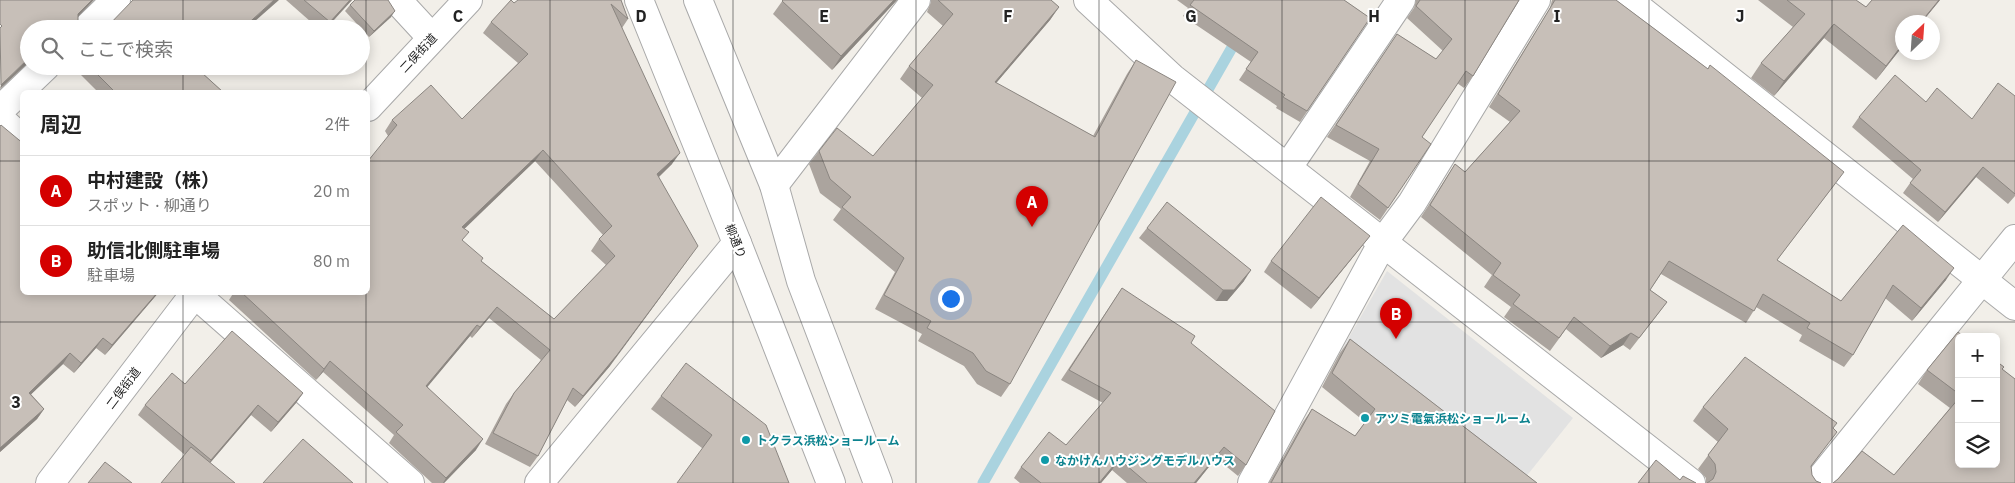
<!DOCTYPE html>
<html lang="ja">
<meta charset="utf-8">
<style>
:root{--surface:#fff;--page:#f6f6f6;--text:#222;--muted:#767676;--line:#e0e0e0;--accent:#d40000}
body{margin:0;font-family:"IBM Plex Sans","Noto Sans JP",sans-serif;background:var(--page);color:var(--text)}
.controls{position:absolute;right:15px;bottom:15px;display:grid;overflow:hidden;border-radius:8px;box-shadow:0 2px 12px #0003}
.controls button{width:45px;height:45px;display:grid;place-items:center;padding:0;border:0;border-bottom:1px solid var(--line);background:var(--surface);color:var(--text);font:25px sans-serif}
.compass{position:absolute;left:1895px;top:15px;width:45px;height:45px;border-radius:50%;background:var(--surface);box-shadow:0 2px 12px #0003;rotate:25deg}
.you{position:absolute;left:950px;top:298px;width:18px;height:18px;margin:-12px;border:4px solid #fff;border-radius:50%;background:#1a73e8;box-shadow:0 0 0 8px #1a73e833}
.badge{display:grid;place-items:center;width:32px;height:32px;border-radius:50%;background:var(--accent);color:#fff;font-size:16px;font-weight:700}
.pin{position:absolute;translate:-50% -41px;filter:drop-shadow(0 1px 2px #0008)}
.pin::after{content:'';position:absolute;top:26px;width:18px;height:15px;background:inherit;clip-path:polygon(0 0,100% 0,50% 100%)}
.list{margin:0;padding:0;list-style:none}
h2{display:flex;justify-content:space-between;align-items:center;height:65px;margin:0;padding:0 20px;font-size:21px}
h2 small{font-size:16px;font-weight:400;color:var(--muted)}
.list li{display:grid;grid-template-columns:32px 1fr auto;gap:15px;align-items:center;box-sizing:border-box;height:70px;padding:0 20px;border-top:1px solid var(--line)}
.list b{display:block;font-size:19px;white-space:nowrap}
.list p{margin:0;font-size:16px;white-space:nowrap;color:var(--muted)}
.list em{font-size:16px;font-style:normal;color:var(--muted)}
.icon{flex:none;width:28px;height:28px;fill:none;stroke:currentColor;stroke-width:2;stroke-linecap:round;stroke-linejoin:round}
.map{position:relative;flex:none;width:2015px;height:483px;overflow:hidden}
.search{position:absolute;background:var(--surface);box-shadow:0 2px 12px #0003;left:20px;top:20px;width:350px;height:55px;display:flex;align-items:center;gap:12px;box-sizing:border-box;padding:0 18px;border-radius:28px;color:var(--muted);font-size:19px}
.panel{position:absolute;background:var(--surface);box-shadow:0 2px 12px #0003;left:20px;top:90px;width:350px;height:205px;border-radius:8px}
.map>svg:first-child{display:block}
.parking{fill:#e2e2e2}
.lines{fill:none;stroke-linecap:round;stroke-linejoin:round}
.stream{stroke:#aad3df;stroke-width:11}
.minor-casing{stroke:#a9a9a9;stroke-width:30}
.minor{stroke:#fff;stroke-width:28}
.wall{fill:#aba49e;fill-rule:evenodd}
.shaded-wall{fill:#8b8681}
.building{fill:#c7bfb8;stroke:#8b8681;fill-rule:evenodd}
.grid{fill:none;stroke:#222;stroke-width:1;stroke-opacity:0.55}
.culture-dot{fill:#0f9aa8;stroke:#fff;stroke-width:2}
.labels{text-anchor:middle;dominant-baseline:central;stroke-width:4;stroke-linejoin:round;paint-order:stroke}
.street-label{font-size:12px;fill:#222;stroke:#fff}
.culture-label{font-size:12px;font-weight:bold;fill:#0d838f;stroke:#fff;text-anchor:start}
.grid-label{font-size:16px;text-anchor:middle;font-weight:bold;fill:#222;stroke:#fff;stroke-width:4;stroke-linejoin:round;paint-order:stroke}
</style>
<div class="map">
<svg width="2015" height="483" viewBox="0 0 2015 483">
<rect width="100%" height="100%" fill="#f2efe9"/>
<polygon class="parking" points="1387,271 1573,418 1521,483 1340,353"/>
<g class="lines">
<polyline class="stream" points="983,483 1238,37"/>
<defs>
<g id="minor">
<polyline points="397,0 432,38"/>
<polyline points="639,0 737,243 831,483"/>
<polyline points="698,0 774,185 801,281 878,483"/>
<polyline points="1088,0 1172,78 1691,483"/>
<polyline points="1628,0 2015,306"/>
<polyline points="86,29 116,0"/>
<polyline points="368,107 468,0"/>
<polyline points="0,110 46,66"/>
<polyline points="0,119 22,139"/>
<polyline points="1288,167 1401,0"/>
<polyline points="774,185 916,0"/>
<polyline points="193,292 410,483"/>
<polyline points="50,483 196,292"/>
<polyline points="539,483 737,243"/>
<polyline points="1252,483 1383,242 1412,203 1536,0"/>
<polyline points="1817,483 2015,239"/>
</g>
</defs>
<use href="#minor" class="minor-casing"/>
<use href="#minor" class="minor"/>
</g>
<g class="wall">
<polygon points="286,0 352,0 326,29 319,29"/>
<path d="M621 0 628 19 622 28 672 164 659 177 610 366 575 407 567 400 538 456 530 467 485 444 506 404 514 393 541 360 489 318 472 338 470 336 427 386 476 450 444 483H432L389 443 394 435 323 372 316 380 229 300 234 292H368L388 136 385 131 392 120 462 119 518 63 483 33 491 22 514 3ZM535 161 603 235 599 239 591 251 606 265 554 319 481 261 462 241 464 228Z"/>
<polygon points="783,0 897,0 832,70 773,14"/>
<polygon points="931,0 1051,0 1059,7 1050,20 996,83 1093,136 1127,74 1136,60 1010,384 1001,397 977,384 964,366 918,341 922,334 875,309 895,272 833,220 841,209 820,193 809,164 819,151 873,156 922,98 900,79 909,66 943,26 927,12 931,2"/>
<polygon points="1177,0 1344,0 1370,18 1300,122 1276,108 1277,106 1239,80 1251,62 1183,16 1188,8"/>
<polygon points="1416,0 1519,0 1473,76 1464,88 1457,83 1422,137 1388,208 1380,220 1350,197 1370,161 1327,137 1397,34 1436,59 1443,51 1407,18 1414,8"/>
<polygon points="1552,0 1616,0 1708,69 1710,65 1835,184 1777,260 1841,301 1903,225 1946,280 1912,321 1885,298 1853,355 1844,367 1799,341 1802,335 1756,307 1746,323 1661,274 1650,290 1667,302 1658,314 1630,350 1623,345 1601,358 1566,329 1550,351 1504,317 1511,307 1484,287 1492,275 1421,217 1455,164 1465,172 1510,122 1489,107 1550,8"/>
<polygon points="1758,0 1856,0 1866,7 1872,0 1940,0 1922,22 1902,22 1902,47 1876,80 1824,38 1774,96 1751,78 1761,63 1793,27"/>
<polygon points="350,5 391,17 369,37 345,11"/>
<polygon points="72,66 209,66 202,73 223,92 98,92"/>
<polygon points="2015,96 2015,196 2008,204 1976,177 1938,222 1903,193 1913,179 1852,127 1859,117 1926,102 1972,119"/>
<polygon points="19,140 159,292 105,355 96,348 74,373 63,364 31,394 44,409 37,419 0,452"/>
<polygon points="1147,228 1244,281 1227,301 1216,301 1139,238"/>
<polygon points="1370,236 1362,246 1311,309 1264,272 1271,261"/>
<polygon points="1122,288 1191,343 1246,465 1238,476 1216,458 1196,483 1127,483 1112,470 1101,483 1020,483 1014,478 1021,467 1066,445 1103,403 1061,380"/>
<polygon points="1958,332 1964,337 1959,337 1959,464 1996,464 1996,361 2004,367 2002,369 2015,379 2015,483 1833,483 1838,479 1862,451 1894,475 1950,408 1918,384 1927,370"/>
<polygon points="1350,339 1537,483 1269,483 1303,422 1312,409 1355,436 1365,422 1322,387 1340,353"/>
<polygon points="185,384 303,393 296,403 271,432 251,415 210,463 185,455 138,415 145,405"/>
<polygon points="661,396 789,483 702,448 651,409"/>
<polygon points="1703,407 1833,428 1827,445 1811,467 1812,475 1816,481 1821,483 1706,483 1706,478 1698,469 1718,442 1693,421"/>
</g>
<g class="shaded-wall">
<polygon points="92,0 94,0 71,24 78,14"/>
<polygon points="274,0 279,0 246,29 242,29"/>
<polygon points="350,0 352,0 325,29 330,22"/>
<polygon points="894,0 897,0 832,70 841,56"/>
<polygon points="1939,0 1940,0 1922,22 1921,22"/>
<polygon points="1059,7 1050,20 985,96 995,82"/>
<polygon points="395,11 391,17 369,37 374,31"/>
<polygon points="1834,24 1824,38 1774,96 1784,81"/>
<polygon points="1902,45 1902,47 1876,80 1886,66"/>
<polygon points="29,58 29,62 0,89 1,85"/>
<polygon points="206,66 209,66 194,82 201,72"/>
<polygon points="543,150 535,161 455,238 462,227"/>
<polygon points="680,153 672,164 650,185 657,174"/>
<polygon points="1983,167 1976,177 1938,222 1945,212"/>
<polygon points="1370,236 1362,246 1311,309 1319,298"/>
<polygon points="690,257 610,366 575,407 583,396"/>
<polygon points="1954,268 1946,280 1912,321 1921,308"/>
<polygon points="1251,270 1244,281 1227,301 1216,301 1223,290"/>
<polygon points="158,292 159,292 105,355 112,345"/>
<polygon points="497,307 489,318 472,338 480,327"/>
<polygon points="477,325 470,336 419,397 426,386"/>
<polygon points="1631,333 1623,345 1601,358 1610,346"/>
<polygon points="103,338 96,348 74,373 81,363"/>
<polygon points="70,353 63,364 22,403 29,393"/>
<polygon points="330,361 323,372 316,380 324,369"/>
<polygon points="303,393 296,403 271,432 278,422"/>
<polygon points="258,405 251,415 204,470 211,460"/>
<polygon points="44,409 37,419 0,452 0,448"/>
<polygon points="483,439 476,450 444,483 443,483 446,478"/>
<polygon points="1224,447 1216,458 1196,483 1194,483"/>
<polygon points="1119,459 1112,470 1101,483 1099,483"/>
</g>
<g class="building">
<polygon points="0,0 92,0 78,14 78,23 81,29 29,29 29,58 1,85 0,28 2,26 0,24"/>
<polygon points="133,0 274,0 242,29 105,29"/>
<polygon points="304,0 350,0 330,22"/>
<polygon points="355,0 388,0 395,11 374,31 350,5"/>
<path d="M511 0 514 3 518 0H621L628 19 611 4 680 153 657 174 698 246 617 355 583 396 573 388 538 456 493 433 514 393 550 350 497 307 480 327 477 325 426 386 483 439 446 478 396 432 403 425 330 361 324 369 241 292H368V161L397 125 392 120 431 85 462 119 528 54 491 22ZM543 150 612 226 599 239 615 256 554 319 481 261 483 258 462 240 469 232 462 227Z"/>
<polygon points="783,0 894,0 841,56 782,1"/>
<polygon points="938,0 1051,0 1059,7 995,82 1095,137 1136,60 1176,82 1010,384 986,371 973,353 927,328 931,321 884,295 904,258 842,207 851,197 830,179 819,151 837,128 873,156 933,85 909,66 953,14"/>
<polygon points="1194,0 1344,0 1370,18 1307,111 1283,97 1285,95 1246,69 1258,52 1190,5"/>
<polygon points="1420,0 1519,0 1473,76 1466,71 1422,137 1431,144 1388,208 1358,184 1379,149 1336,125 1397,34 1436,59 1452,39 1416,6"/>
<polygon points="1555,0 1616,0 1708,69 1710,65 1844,172 1777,260 1841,301 1903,225 1954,268 1921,308 1893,285 1853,355 1807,328 1810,323 1763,294 1754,311 1669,261 1650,290 1667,302 1639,338 1631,333 1610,346 1574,317 1559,338 1513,304 1520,295 1493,275 1501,263 1430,205 1455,164 1465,172 1520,111 1498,94"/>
<polygon points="1787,0 1856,0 1866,7 1872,0 1939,0 1921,22 1902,22 1902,45 1886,66 1834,24 1784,81 1761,63 1805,14"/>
<polygon points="89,66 206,66 201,72 223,92 115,92"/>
<polygon points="1895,75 1926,102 1937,88 1972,119 1998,83 2015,96 2015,194 1983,167 1945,212 1910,183 1921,170 1859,117"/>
<polygon points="1,125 19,140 22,142 22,292 158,292 112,345 103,338 81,363 70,353 29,393 44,409 0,448 0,126"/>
<polygon points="1321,197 1370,236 1319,298 1271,261"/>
<polygon points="1167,202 1251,270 1234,290 1223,290 1147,228"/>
<polygon points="1122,288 1195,336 1191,343 1275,411 1246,465 1224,447 1194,483 1147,483 1119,459 1099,483 1041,483 1021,467 1049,432 1066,445 1111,393 1069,370"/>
<polygon points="232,331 303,393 278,422 258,405 211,460 145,405 172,373 185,384"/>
<polygon points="1958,332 1964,337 1959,337 1959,394 1927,370"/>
<polygon points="1350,339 1537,483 1271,483 1312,409 1355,436 1375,409 1332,373"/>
<polygon points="1745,357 1837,423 1833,428 1837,432 1811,466 1812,475 1816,481 1821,483 1707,483 1713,479 1716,472 1715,464 1708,455 1728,429 1703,407"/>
<polygon points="1996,361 2004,367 2002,369 2015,379 2015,483 1833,483 1838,479 1862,451 1894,475 1959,398 1959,464 1996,464"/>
<polygon points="686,363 766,425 789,483 677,483 712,435 661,396"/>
<polygon points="303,439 353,483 263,483"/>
<polygon points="191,447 235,483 161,483"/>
<polygon points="1656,460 1680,480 1683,476 1696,483 1638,483"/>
<polygon points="105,462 132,483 88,483"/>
</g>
<path class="grid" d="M183 0V29M366 0V92M550 0V483M733 0V483M916 0V483M1099 0V483M1282 0V483M1465 0V483M1649 0V483M1832 0V483M183 66V92M0 161H22M368 161H2015M183 292V483M366 292V483M0 322H2015"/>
<g class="culture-dot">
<circle cx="1365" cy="418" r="5"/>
<circle cx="746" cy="440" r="5"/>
<circle cx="1045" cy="460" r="5"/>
</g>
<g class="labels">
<g class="street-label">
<text transform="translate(418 53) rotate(-47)">二俣街道</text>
<text transform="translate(736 241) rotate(68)">柳通り</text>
<text transform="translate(123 388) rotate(-53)">二俣街道</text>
</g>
<g class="culture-label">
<text x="1375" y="418">アツミ電氣浜松ショールーム</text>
<text x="756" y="440">トクラス浜松ショールーム</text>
<text x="1055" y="460">なかけんハウジングモデルハウス</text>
</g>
</g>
<g class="grid-label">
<text x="458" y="22">C</text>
<text x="641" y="22">D</text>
<text x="824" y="22">E</text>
<text x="1008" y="22">F</text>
<text x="1191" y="22">G</text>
<text x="1374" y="22">H</text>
<text x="1557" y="22">I</text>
<text x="1740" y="22">J</text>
<text x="16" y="408">3</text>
</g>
</svg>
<div class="controls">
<button>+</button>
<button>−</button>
<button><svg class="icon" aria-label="layers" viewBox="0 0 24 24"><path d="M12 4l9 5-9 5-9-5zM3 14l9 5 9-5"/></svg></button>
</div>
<svg class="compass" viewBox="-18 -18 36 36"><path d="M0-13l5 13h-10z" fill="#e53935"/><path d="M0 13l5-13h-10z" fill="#767676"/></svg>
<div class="you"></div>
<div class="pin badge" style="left:1032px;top:227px">A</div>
<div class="pin badge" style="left:1396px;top:339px">B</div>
<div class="search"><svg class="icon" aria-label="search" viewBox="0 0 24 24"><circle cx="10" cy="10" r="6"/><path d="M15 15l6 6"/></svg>ここで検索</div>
<section class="panel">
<h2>周辺<small>2件</small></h2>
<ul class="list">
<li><span class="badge">A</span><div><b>中村建設（株）</b><p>スポット · 柳通り</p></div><em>20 m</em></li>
<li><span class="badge">B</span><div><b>助信北側駐車場</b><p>駐車場</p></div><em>80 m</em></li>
</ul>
</section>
</div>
